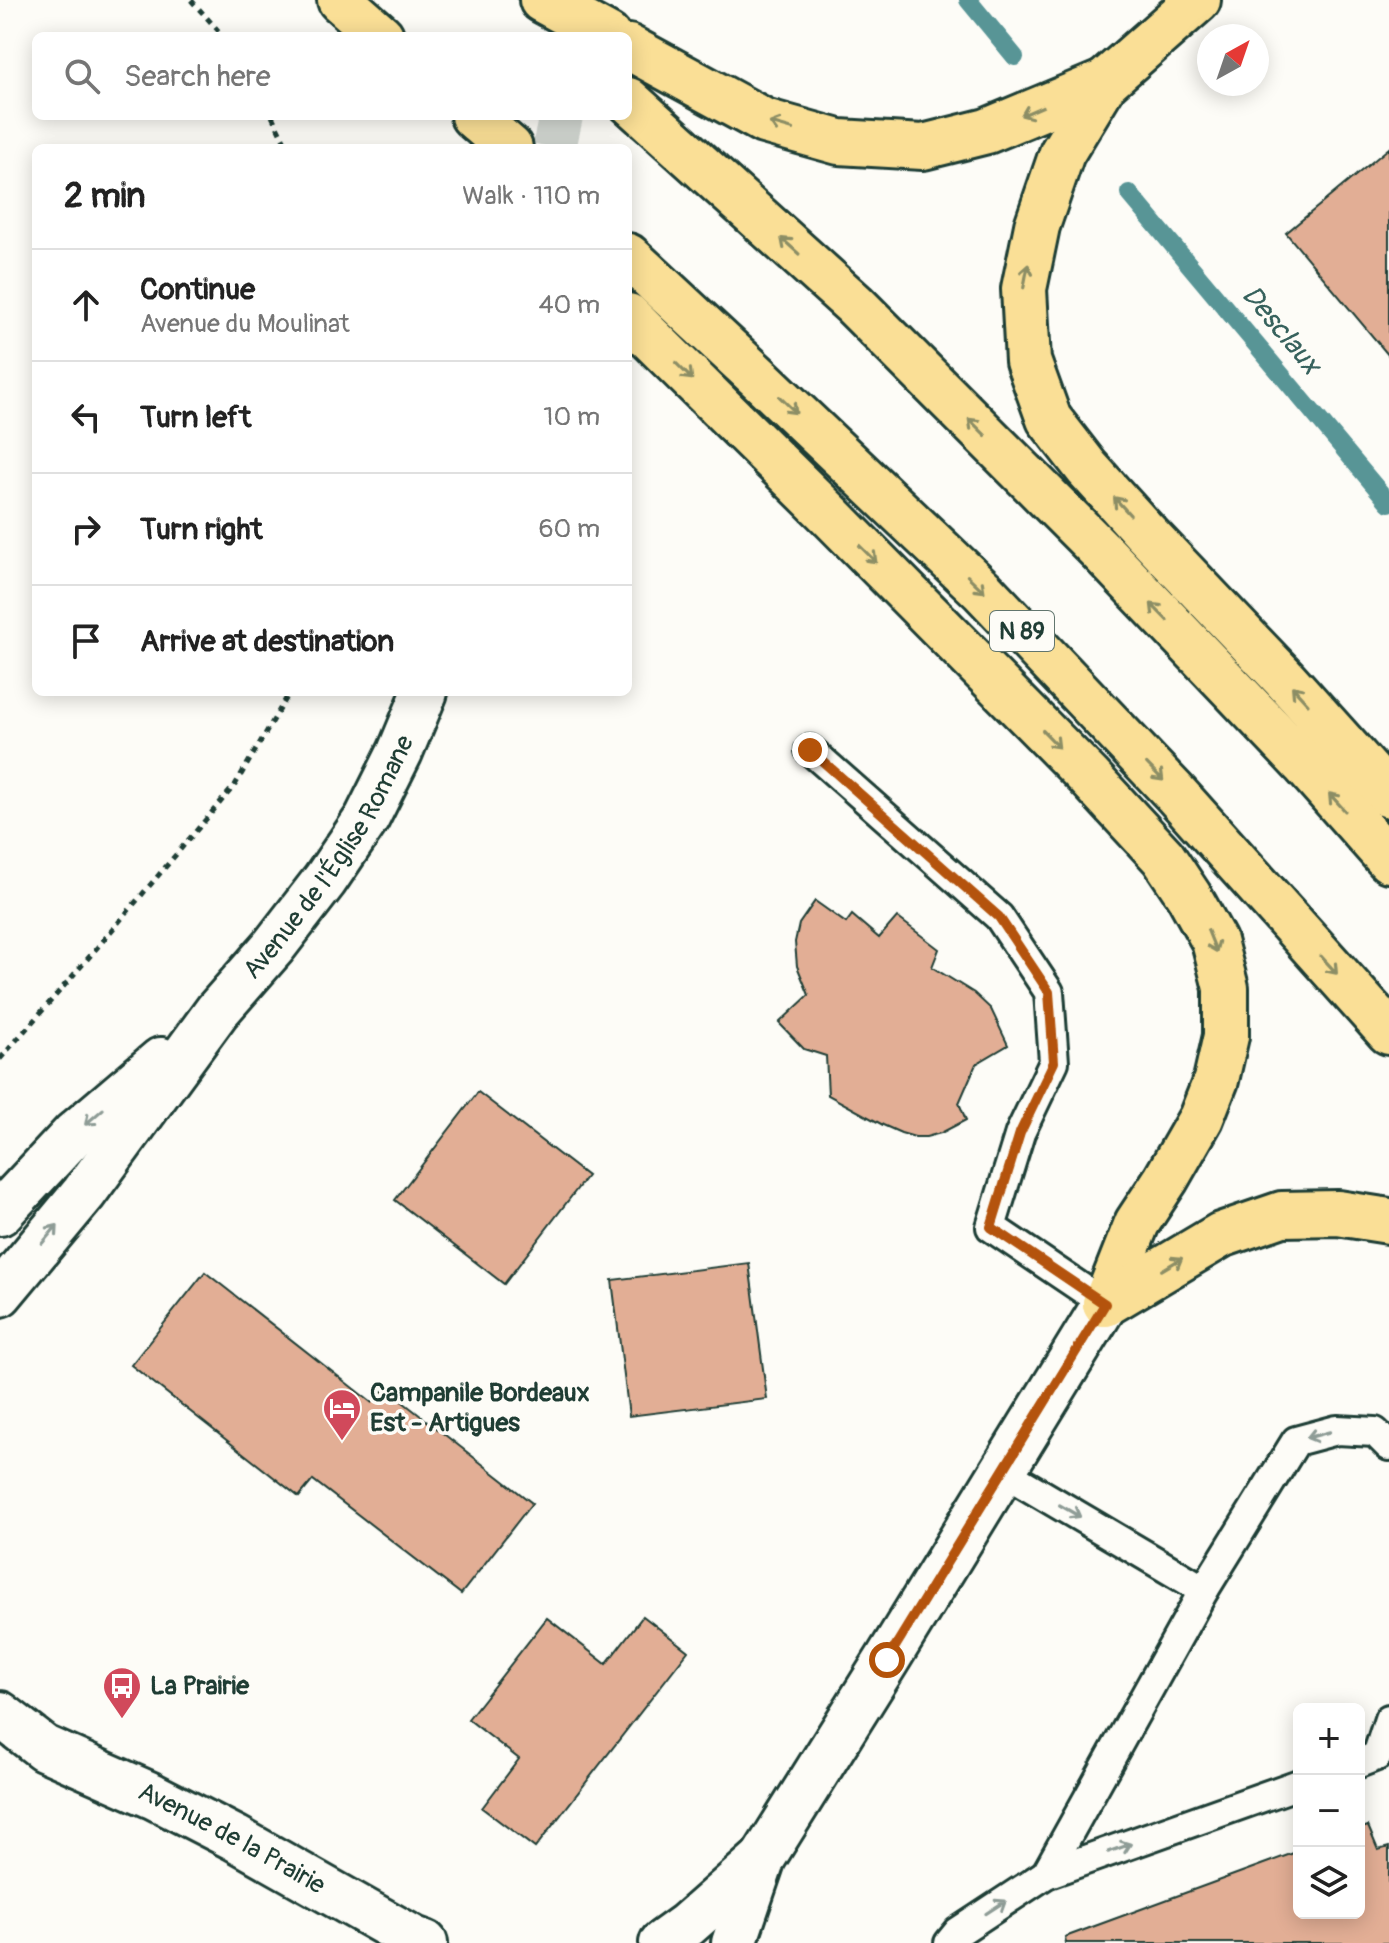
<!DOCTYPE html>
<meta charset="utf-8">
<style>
:root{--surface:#fff;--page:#f2f2f2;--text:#222;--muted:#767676;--line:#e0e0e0}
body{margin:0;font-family:Pangolin,sans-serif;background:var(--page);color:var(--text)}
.controls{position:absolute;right:24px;bottom:24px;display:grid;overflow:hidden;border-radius:12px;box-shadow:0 4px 20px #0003}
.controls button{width:72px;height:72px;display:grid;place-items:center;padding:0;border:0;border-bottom:2px solid var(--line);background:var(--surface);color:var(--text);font:40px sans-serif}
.compass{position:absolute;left:1197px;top:24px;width:72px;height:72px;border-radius:50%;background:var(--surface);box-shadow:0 4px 20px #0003;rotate:40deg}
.stop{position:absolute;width:24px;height:24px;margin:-18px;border:6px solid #b45309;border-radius:50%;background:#fff}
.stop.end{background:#b45309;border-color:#fff;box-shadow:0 2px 8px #0008}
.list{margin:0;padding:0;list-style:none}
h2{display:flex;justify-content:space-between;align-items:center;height:104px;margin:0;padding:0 32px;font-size:34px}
h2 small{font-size:26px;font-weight:400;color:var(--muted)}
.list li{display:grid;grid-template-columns:52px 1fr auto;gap:24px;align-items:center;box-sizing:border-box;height:112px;padding:0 32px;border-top:2px solid var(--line)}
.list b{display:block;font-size:30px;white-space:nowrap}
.list p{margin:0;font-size:26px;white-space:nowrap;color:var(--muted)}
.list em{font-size:26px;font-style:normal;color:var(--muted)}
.icon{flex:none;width:44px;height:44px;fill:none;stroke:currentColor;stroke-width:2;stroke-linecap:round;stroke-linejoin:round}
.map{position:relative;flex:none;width:1389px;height:1943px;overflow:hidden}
.search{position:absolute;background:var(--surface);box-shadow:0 4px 20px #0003;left:32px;top:32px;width:600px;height:88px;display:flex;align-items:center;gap:20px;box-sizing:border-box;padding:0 28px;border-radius:12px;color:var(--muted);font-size:30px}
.panel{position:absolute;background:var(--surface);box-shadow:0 4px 20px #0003;left:32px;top:144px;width:600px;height:552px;border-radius:12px}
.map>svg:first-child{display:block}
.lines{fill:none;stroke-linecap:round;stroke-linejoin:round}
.stream{stroke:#589596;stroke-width:18}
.building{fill:#e2ae95;stroke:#1f3d34;stroke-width:2}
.secondary-tunnel{stroke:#d1d6d0;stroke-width:44;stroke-dasharray:44 22;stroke-linecap:butt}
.lane-casing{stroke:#1f3d34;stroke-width:34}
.secondary-casing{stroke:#1f3d34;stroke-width:50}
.highway-casing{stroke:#1f3d34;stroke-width:50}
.path{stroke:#1f3d34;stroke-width:5;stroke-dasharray:6 6;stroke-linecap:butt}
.lane{stroke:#fdfcf7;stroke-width:28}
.secondary{stroke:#fdfcf7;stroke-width:44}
.highway{stroke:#fadf96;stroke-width:44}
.oneway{stroke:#8c8e65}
.oneway2{stroke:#8e9c96}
.route{stroke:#b45309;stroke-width:10}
.labels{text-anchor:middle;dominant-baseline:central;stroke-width:7;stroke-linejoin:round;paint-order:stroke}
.shield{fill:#fdfcf7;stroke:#62766e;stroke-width:2}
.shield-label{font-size:24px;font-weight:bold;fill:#1f3d34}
.street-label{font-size:26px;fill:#1f3d34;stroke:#fdfcf7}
.poi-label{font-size:26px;font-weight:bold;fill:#1f3d34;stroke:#fdfcf7;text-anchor:start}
.water-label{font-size:28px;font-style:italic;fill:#37625d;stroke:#fdfcf7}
</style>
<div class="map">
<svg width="1389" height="1943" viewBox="0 0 1389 1943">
<rect width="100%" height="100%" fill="#fdfcf7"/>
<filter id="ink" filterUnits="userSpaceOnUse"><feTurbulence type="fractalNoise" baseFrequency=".0125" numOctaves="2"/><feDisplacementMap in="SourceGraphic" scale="16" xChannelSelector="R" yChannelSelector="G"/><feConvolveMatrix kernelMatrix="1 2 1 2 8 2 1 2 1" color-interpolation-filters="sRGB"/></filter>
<g filter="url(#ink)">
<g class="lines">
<g class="stream">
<polyline points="968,0 1015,57"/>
<polyline points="1129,193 1389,503"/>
</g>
</g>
<g class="building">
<polygon points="1389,148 1389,356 1286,233"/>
<polygon points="815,901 846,923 852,915 879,938 897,917 939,949 932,967 974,993 991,1009 1008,1045 976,1064 959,1103 966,1120 941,1133 926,1137 915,1137 901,1133 883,1125 828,1095 826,1056 804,1049 779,1023 809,995 797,966 795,942 799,924"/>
<polygon points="478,1092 587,1176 504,1284 395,1200"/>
<polygon points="749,1263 767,1399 629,1416 612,1280"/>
<polygon points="205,1272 372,1403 385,1388 532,1503 461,1594 313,1480 299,1497 131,1365"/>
<polygon points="643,1616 688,1651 535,1848 482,1808 519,1759 468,1719 547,1618 606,1664"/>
<polygon points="1368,1826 1378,1850 1389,1847 1389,1943 1066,1943 1065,1937 1299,1851 1299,1913 1359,1913 1359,1829"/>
</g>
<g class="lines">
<polyline class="secondary-tunnel" points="554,148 561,116"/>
<defs>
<g id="lane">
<polyline points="810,750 999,917 1049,992 1054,1062 1020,1133 991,1227 1105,1304"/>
<polyline points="1002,1471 1204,1590"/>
<polyline points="1359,1763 1377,1756 1389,1719"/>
<polyline points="1046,1874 1204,1590 1296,1441 1337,1430 1375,1432 1389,1446"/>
<polyline points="949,1943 958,1932 1046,1874 1299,1784"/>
</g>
<g id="secondary">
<polyline points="0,1213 74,1134 161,1060"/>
<path id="s1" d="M0 1294 84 1193 217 1011 274 946 325 880 367 818 400 752 425 692"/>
<path id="s2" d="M0 1714 44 1748 153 1796 235 1838 414 1939 425 1943"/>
<polyline points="662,1943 687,1925 761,1860"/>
<polyline points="734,1943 763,1858 887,1660 1105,1304"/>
</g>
<g id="highway">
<polyline points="340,0 381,36"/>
<polyline points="542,0 608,36"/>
<polyline points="1198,0 1105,82 1062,153 1037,226 1024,289 1028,361 1049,419 1087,468 1143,530 1283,677 1389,795"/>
<polyline points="628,47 764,121 839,142 923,147 987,131 1105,82"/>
<polyline points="628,100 854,304 1100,550 1304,764 1389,860"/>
<polyline points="473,116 510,148"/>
<polyline points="628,256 757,376 983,591 1174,792 1389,1032"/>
<polyline points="628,316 829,514 1089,777 1163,857 1189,896 1214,941 1226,988 1226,1036 1216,1080 1201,1118 1166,1179 1137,1223 1105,1304"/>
<polyline points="1105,1304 1221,1235 1282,1214 1338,1213 1389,1221"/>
</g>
</defs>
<use href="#lane" class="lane-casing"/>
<use href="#secondary" class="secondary-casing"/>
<use href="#highway" class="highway-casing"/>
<g class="path">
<polyline points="191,0 223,36"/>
<polyline points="272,116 288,148"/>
<polyline points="0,1059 84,963 235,785 290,692"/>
</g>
<use href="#lane" class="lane"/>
<use href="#secondary" class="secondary"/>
<use href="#highway" class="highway"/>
</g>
<defs><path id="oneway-shaft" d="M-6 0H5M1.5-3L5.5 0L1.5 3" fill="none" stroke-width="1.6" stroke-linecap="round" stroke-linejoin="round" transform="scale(2)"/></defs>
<g class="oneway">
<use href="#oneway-shaft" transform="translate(1032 111) rotate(157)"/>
<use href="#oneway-shaft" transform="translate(781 126) rotate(-164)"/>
<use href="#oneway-shaft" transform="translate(790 246) rotate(-138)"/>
<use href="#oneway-shaft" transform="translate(1026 276) rotate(-79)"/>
<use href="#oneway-shaft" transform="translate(684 371) rotate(45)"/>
<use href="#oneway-shaft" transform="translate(788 405) rotate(44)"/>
<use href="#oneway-shaft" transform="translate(977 427) rotate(-135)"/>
<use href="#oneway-shaft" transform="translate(1122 506) rotate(-132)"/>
<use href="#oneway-shaft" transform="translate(868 554) rotate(45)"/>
<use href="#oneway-shaft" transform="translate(976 584) rotate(44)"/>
<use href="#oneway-shaft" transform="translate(1159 612) rotate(-134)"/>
<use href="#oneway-shaft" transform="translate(1300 695) rotate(-132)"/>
<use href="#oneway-shaft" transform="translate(1051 739) rotate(46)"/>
<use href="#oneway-shaft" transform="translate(1155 772) rotate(46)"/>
<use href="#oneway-shaft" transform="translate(1337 802) rotate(-132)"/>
<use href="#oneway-shaft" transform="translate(1212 941) rotate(68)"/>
<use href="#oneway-shaft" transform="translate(1329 965) rotate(48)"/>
<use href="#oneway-shaft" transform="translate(1172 1264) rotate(-31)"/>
</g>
<g class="oneway2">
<use href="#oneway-shaft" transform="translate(94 1117) rotate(139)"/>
<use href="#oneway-shaft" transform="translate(50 1234) rotate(-50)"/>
<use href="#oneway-shaft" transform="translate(1318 1435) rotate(165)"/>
<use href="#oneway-shaft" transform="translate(1070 1511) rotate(30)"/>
<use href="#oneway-shaft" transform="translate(1120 1848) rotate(-20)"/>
<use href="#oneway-shaft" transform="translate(996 1907) rotate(-33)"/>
</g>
</g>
<g class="lines" filter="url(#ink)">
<polyline class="route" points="810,750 999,917 1049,992 1054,1062 1020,1133 991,1227 1105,1304 887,1660"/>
</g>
<defs>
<symbol id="hotel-pin" viewBox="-11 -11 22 30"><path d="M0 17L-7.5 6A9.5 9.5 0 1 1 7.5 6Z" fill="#d1495b" stroke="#fdfcf7"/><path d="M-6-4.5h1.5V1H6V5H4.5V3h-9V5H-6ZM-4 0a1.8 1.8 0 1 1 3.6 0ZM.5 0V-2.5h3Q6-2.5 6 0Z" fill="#fff"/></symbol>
<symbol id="bus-pin" viewBox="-11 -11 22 30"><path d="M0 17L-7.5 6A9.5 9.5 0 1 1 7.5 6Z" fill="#d1495b" stroke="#fdfcf7"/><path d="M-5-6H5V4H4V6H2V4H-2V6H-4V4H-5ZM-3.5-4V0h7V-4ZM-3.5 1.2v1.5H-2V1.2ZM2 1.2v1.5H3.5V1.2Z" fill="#fff"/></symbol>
</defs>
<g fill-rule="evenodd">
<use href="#hotel-pin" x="320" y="1386" width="44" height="60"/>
<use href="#bus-pin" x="100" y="1664" width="44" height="60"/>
</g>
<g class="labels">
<rect class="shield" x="990" y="611" width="64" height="40" rx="6"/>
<g class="shield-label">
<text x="1022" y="631">N 89</text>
</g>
<g class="street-label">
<text stroke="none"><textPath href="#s1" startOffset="548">Avenue de l'Église Romane</textPath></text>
<text stroke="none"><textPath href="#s2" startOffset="264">Avenue de la Prairie</textPath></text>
</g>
<g class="poi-label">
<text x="370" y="1393">Campanile Bordeaux<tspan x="370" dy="30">Est - Artigues</tspan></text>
<text x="150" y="1686">La Prairie</text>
</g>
<g class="water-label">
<text transform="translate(1281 330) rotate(50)">Desclaux</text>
</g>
</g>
</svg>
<div class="controls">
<button>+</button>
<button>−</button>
<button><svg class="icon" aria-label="layers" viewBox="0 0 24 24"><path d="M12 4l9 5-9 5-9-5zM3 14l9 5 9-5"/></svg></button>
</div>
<svg class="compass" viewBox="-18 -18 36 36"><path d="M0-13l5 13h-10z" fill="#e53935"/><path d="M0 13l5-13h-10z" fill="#767676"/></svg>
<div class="stop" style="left:887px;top:1660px"></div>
<div class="stop end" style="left:810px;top:750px"></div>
<div class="search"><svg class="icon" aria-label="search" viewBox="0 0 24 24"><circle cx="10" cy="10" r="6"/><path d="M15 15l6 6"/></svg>Search here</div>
<section class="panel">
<h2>2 min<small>Walk · 110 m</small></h2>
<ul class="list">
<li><svg class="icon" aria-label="ahead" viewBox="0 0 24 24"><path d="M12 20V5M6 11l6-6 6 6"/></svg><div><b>Continue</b><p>Avenue du Moulinat</p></div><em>40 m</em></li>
<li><svg class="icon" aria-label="left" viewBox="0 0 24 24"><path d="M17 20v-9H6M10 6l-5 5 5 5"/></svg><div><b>Turn left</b></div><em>10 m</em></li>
<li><svg class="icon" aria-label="right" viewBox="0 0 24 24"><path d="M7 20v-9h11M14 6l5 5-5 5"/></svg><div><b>Turn right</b></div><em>60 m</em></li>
<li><svg class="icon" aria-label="arrive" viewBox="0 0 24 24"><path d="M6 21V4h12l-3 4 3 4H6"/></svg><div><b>Arrive at destination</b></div></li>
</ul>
</section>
</div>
